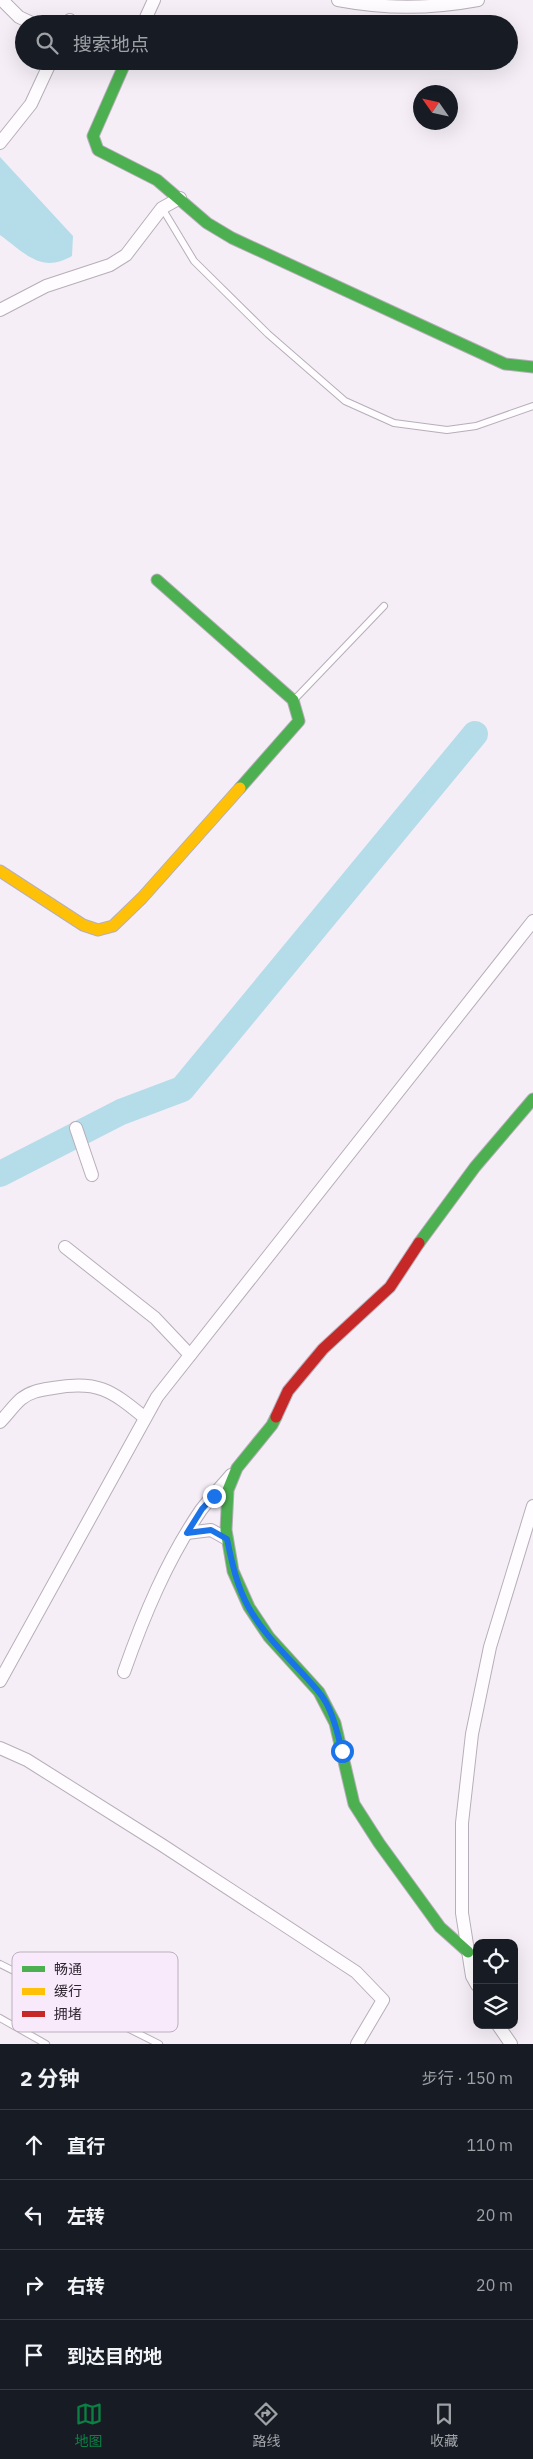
<!DOCTYPE html>
<html lang="zh">
<meta charset="utf-8">
<style>
:root{--surface:#171b24;--page:#242831;--text:#f1f3f6;--muted:#9ea1a6;--line:#363941;--accent:#0b8043}
body{margin:0;font-family:"IBM Plex Sans","Noto Sans SC",sans-serif;background:var(--page);color:var(--text)}
.controls{position:absolute;right:15px;bottom:15px;display:grid;overflow:hidden;border-radius:10px;box-shadow:0 5px 20px #0002}
.controls button{width:45px;height:45px;display:grid;place-items:center;padding:0;border:0;border-bottom:1px solid var(--line);background:var(--surface);color:var(--text);font:25px sans-serif}
.compass{position:absolute;left:413px;top:85px;width:45px;height:45px;border-radius:50%;background:var(--surface);box-shadow:0 5px 20px #0002;rotate:304deg}
.stop{position:absolute;width:15px;height:15px;margin:-11px;border:4px solid #1a73e8;border-radius:50%;background:#fff}
.stop.end{background:#1a73e8;border-color:#fff;box-shadow:0 1px 5px #0008}
.list{margin:0;padding:0;list-style:none}
h2{display:flex;justify-content:space-between;align-items:center;height:65px;margin:0;padding:0 20px;font-size:21px}
h2 small{font-size:16px;font-weight:400;color:var(--muted)}
.list li{display:grid;grid-template-columns:32px 1fr auto;gap:15px;align-items:center;box-sizing:border-box;height:70px;padding:0 20px;border-top:1px solid var(--line)}
.list b{display:block;font-size:19px;white-space:nowrap}
.list em{font-size:16px;font-style:normal;color:var(--muted)}
.icon{flex:none;width:28px;height:28px;fill:none;stroke:currentColor;stroke-width:2;stroke-linecap:round;stroke-linejoin:round}
.map{position:relative;flex:none;width:533px;height:2044px;overflow:hidden}
.search{position:absolute;background:var(--surface);box-shadow:0 5px 20px #0002;left:15px;right:15px;top:15px;height:55px;display:flex;align-items:center;gap:12px;box-sizing:border-box;padding:0 18px;border-radius:28px;color:var(--muted);font-size:19px}
.sheet{height:345px;background:var(--surface)}
nav{display:flex;justify-content:space-around;align-items:center;box-sizing:border-box;height:70px;border-top:1px solid var(--line);background:var(--surface);font-size:14px;color:var(--muted)}
nav a{display:grid;justify-items:center;gap:2px}
nav .on{color:var(--accent)}
.map>svg:first-child{display:block}
.water{fill:#b5dce9}
.lines{fill:none;stroke-linecap:round;stroke-linejoin:round}
.river{stroke:#b5dce9;stroke-width:26}
.lane-casing{stroke:#b6aeb8;stroke-width:8}
.street-casing{stroke:#b6aeb8;stroke-width:14}
.fast-casing{stroke:#b6aeb8;stroke-width:13}
.slow-casing{stroke:#b6aeb8;stroke-width:13}
.jam-casing{stroke:#b6aeb8;stroke-width:13}
.lane{stroke:#fefcfe;stroke-width:6}
.street{stroke:#fefcfe;stroke-width:12}
.fast{stroke:#4caf50;stroke-width:11}
.slow{stroke:#ffc107;stroke-width:11}
.jam{stroke:#c62828;stroke-width:11}
.route{stroke:#1a73e8;stroke-width:6}
.key{fill:#f8eafb;stroke:#bbafbe;stroke-width:1}
.key-label{font-size:14px;fill:#2d242f}
</style>
<div class="map">
<svg width="533" height="2044" viewBox="0 0 533 2044">
<rect width="100%" height="100%" fill="#f5eef7"/>
<path class="water" d="M0 157 73 236 72 256C41 274 25 253 0 235Z"/>
<g class="lines">
<polyline class="river" points="0,1174 121,1112 182,1089 475,734"/>
<defs>
<g id="lane">
<polyline points="162,208 194,261 268,334 345,401 394,423 447,430 476,426 533,406"/>
<polyline points="294,700 384,606"/>
<polyline points="0,1964 159,2044"/>
<polyline points="0,2018 46,2044"/>
</g>
<g id="street">
<polyline points="2,0 19,17 34,24"/>
<path d="M338 0C386 9 429 9 478 0"/>
<polyline points="68,24 70,20"/>
<polyline points="143,24 154,0"/>
<polyline points="0,143 31,104 51,61"/>
<polyline points="0,310 46,286 110,265 126,255 162,208 180,198"/>
<polyline points="76,1128 92,1175"/>
<polyline points="65,1247 155,1318 190,1355"/>
<path d="M0 1422C7 1415 13 1406 21 1399 31 1391 41 1390 53 1388 97 1380 111 1390 144 1417"/>
<polyline points="187,1533 211,1530 227,1539"/>
<path d="M124 1672C144 1615 167 1560 201 1510 210 1498 221 1487 231 1475"/>
<polyline points="0,1681 157,1397 533,921"/>
<polyline points="0,1748 27,1760 162,1845 356,1972 383,2000 357,2044"/>
<polyline points="477,1985 472,1976 462,1913 462,1823 472,1734 490,1647 533,1506"/>
<polyline points="498,2025 511,2044"/>
</g>
<g id="fast">
<polyline points="126,61 93,136 98,150 157,180 207,223 232,238 505,364 533,367"/>
<polyline points="157,580 293,700 299,721 240,788"/>
<polyline points="419,1243 475,1167 533,1099"/>
<polyline points="276,1417 272,1425 237,1468 228,1490 226,1530 233,1571 249,1607 269,1637 319,1692 335,1723 354,1804 379,1843 440,1927 468,1952"/>
</g>
<polyline id="slow" points="0,871 83,925 98,930 113,926 142,898 240,788"/>
<polyline id="jam" points="276,1417 288,1391 323,1349 390,1287 419,1243"/>
</defs>
<use href="#lane" class="lane-casing"/>
<use href="#street" class="street-casing"/>
<use href="#fast" class="fast-casing"/>
<use href="#slow" class="slow-casing"/>
<use href="#jam" class="jam-casing"/>
<use href="#lane" class="lane"/>
<use href="#street" class="street"/>
<use href="#fast" class="fast"/>
<use href="#slow" class="slow"/>
<use href="#jam" class="jam"/>
</g>
<g class="lines">
<path class="route" d="M214 1496 202 1509 187 1533 211 1530 227 1539C232 1563 237 1587 249 1608 267 1640 295 1663 318 1691 332 1707 337 1731 342 1751"/>
</g>
<rect x="12" y="1952" width="166" height="80" rx="8" class="key"/>
<rect x="22" y="1966" width="23" height="6" fill="#4caf50"/>
<rect x="22" y="1988" width="23" height="7" fill="#ffc107"/>
<rect x="22" y="2011" width="23" height="6" fill="#c62828"/>
<g class="key-label">
<text x="54" y="1974">畅通</text>
<text x="54" y="1996">缓行</text>
<text x="54" y="2019">拥堵</text>
</g>
</svg>
<div class="controls">
<button><svg class="icon" aria-label="locate" viewBox="0 0 24 24"><circle cx="12" cy="12" r="6"/><path d="M12 2v4M12 18v4M2 12h4M18 12h4"/></svg></button>
<button><svg class="icon" aria-label="layers" viewBox="0 0 24 24"><path d="M12 4l9 5-9 5-9-5zM3 14l9 5 9-5"/></svg></button>
</div>
<svg class="compass" viewBox="-18 -18 36 36"><path d="M0-13l5 13h-10z" fill="#e53935"/><path d="M0 13l5-13h-10z" fill="#9ea1a6"/></svg>
<div class="stop" style="left:342px;top:1751px"></div>
<div class="stop end" style="left:214px;top:1496px"></div>
<div class="search"><svg class="icon" aria-label="search" viewBox="0 0 24 24"><circle cx="10" cy="10" r="6"/><path d="M15 15l6 6"/></svg>搜索地点</div>
</div>
<section class="sheet">
<h2>2 分钟<small>步行 · 150 m</small></h2>
<ul class="list">
<li><svg class="icon" aria-label="ahead" viewBox="0 0 24 24"><path d="M12 20V5M6 11l6-6 6 6"/></svg><div><b>直行</b></div><em>110 m</em></li>
<li><svg class="icon" aria-label="left" viewBox="0 0 24 24"><path d="M17 20v-9H6M10 6l-5 5 5 5"/></svg><div><b>左转</b></div><em>20 m</em></li>
<li><svg class="icon" aria-label="right" viewBox="0 0 24 24"><path d="M7 20v-9h11M14 6l5 5-5 5"/></svg><div><b>右转</b></div><em>20 m</em></li>
<li><svg class="icon" aria-label="arrive" viewBox="0 0 24 24"><path d="M6 21V4h12l-3 4 3 4H6"/></svg><div><b>到达目的地</b></div></li>
</ul>
</section>
<nav>
<a class="on"><svg class="icon" aria-label="map" viewBox="0 0 24 24"><path d="M3 6l6-2 6 2 6-2v14l-6 2-6-2-6 2zM9 4v14M15 6v14"/></svg>地图</a>
<a><svg class="icon" aria-label="directions" viewBox="0 0 24 24"><path d="M12 3l9 9-9 9-9-9zM9 14v-3h6M13 9l2 2-2 2"/></svg>路线</a>
<a><svg class="icon" aria-label="saved" viewBox="0 0 24 24"><path d="M7 4h10v16l-5-4-5 4z"/></svg>收藏</a>
</nav>
